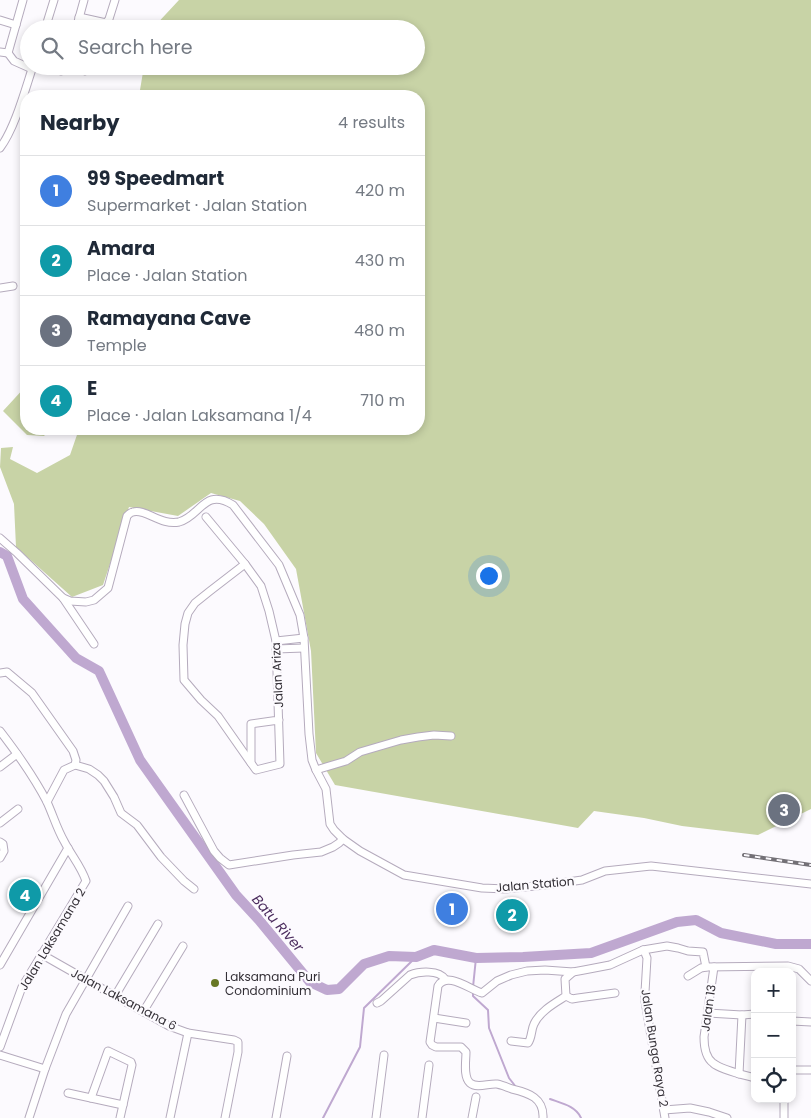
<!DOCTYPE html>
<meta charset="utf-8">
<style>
:root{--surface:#fff;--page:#f2f2f3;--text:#1f2937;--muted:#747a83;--line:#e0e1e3;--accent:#687825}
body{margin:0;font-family:Poppins,sans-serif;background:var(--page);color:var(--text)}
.controls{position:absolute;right:15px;bottom:15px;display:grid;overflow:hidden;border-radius:10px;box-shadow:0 2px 8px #0003}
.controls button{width:45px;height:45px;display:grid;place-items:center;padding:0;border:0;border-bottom:1px solid var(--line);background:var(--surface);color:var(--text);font:25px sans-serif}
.you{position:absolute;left:488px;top:575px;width:18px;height:18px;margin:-12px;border:4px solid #fff;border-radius:50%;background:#1a73e8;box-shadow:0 0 0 8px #1a73e833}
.badge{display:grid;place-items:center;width:32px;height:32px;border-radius:50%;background:var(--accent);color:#fff;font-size:16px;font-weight:700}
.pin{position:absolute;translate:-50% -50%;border:2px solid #fff;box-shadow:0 1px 5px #0006}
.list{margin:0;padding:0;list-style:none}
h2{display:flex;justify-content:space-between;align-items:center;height:65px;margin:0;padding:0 20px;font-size:21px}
h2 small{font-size:16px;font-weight:400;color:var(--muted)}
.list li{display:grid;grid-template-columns:32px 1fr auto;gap:15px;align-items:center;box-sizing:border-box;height:70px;padding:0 20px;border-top:1px solid var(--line)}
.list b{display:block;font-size:19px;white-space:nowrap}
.list p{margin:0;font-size:16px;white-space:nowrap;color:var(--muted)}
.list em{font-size:16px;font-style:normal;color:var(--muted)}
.icon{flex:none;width:28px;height:28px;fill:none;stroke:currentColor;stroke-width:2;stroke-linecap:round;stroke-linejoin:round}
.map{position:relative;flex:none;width:811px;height:1118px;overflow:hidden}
.search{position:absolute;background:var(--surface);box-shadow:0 2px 8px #0003;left:20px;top:20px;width:405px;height:55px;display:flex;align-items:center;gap:12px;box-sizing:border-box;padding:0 18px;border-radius:28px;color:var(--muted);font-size:19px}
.panel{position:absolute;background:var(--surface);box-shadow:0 2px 8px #0003;left:20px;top:90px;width:405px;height:345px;border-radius:20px}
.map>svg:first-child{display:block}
.forest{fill:#c8d3a6}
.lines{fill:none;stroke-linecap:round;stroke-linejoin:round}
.stream{stroke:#bfa8d0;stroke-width:2}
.river{stroke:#bfa8d0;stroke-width:10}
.minor-casing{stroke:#b5abbd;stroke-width:9}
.minor{stroke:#fff;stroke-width:7}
.rail-casing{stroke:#737076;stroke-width:4}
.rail{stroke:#fcfafe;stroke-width:2;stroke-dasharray:5.5;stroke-linecap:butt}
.poi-dot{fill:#687825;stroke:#fcfafe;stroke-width:2}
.labels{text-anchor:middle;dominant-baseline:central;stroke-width:4.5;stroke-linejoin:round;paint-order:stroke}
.street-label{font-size:12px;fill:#332f36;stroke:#fcfafe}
.poi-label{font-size:12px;fill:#332f36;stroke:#fcfafe;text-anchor:start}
.water-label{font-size:14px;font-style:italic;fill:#4b2c5e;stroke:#fcfafe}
</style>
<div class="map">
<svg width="811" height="1118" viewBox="0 0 811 1118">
<rect width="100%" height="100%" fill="#fcfafe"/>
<g class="forest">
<polygon points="179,0 811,0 811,809 758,835 682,826 644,818 594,811 578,828 335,785 316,753 311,651 296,569 264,524 240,501 211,493 178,516 129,507 103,585 72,597 16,547 14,504 0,467 1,448 13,447 10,459 37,473 70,455 79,429 419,429 419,96 139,96 144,66 416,66 416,29 152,29"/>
<polygon points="26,386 26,429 50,429 44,436 27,435 3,411"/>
</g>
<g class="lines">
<g class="stream">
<polyline points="473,987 476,958"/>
<polyline points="473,992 473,996 488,1010 489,1028 509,1078 516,1087"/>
<path d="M550 1099C561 1103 576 1106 581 1118"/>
<polyline points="323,1118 360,1047 364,1008 416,957"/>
</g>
<polyline class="river" points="0,552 7,556 23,599 76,658 99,671 140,760 236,895 259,920 310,982 327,990 339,989 364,964 389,956 416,957 434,950 476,958 523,957 591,953 677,922 696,920 721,933 776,944 811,944"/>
<defs>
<g id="minor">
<polyline points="79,17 106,23"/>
<polyline points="0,20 16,25"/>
<polyline points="45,29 54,0"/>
<polyline points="76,29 84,0"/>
<polyline points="107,29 106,23 109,19 115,0"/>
<polyline points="0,52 8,53"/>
<polyline points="8,53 23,0"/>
<polyline points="8,53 14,61 32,69"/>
<polyline points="42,66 61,71 65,70 66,66"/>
<polyline points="85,71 88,66"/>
<path d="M0 148C15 128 25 90 33 66"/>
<polyline points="0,288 13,286"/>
<polyline points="206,517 245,564 261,586 269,611 276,641 280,764 256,770 251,763 251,724 279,720"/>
<path d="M0 538 17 553 63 598 70 601 86 602 94 600 108 588 127 516C129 514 131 512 133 512 145 508 161 526 179 522 201 516 204 487 233 505L279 565 300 615 304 638 309 734 312 760 316 770 326 789 330 824 334 830 343 839 360 851 404 875 482 888 506 889 554 884 582 880 605 871 651 866 811 884"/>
<polyline points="245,564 210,591 195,603 188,613 185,624 183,645 184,680 201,700 218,716 251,763"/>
<polyline points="63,598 94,644"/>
<polyline points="276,641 304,638"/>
<polyline points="276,649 304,648"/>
<polyline points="0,673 7,672 32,693 73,751 76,760 75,765 64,770 47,802"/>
<path d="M0 731C17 753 34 777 47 802 53 815 57 829 64 841 71 855 81 866 86 881L22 987 0 1047"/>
<polyline points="75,765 89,769 98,775 104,781 114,797 121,813 137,825 161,857 184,881 194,889"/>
<polyline points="0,767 17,754"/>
<polyline points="316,770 346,761 360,752 401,740 418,737 434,735 451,736"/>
<polyline points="184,795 214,851 220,858 229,865 293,855 321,852 333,847 339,843 343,839"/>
<polyline points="0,823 18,809"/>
<polyline points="0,842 3,844 4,851 0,858"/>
<polyline points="643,950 645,953 647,958 645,992 645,1001 665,1118"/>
<polyline points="41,954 115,996 169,1026 188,1033 234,1040 238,1042 238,1052 225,1118"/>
<polyline points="0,965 68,848"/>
<path d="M714 967 704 1037C704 1046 705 1057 713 1063 721 1070 744 1075 755 1078"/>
<polyline points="688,976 701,968 706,967 788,966 799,969 811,981"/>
<polyline points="115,996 158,924"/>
<polyline points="566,996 572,999 578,998 615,993"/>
<path d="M377 1003 381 1001 410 975C420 971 439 970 445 979"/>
<polyline points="143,1012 183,946"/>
<polyline points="708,1013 742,1015 755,1014"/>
<polyline points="434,1018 466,1023"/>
<polyline points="792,1021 811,1022"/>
<path d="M511 1041 528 1043C532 1038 531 1030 534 1024 540 1011 555 1003 566 996L565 979 573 972"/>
<polyline points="0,1055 45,1069"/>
<polyline points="792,1070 811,1070"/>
<polyline points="739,1074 742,1015"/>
<polyline points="68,1093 123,1105"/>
<polyline points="91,1098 108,1051 131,1062 132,1065 120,1118"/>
<polyline points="664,1110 690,1108 709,1112 727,1118"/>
<polyline points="29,1118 45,1069 66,1014 128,906"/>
<polyline points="170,1118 188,1033"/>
<polyline points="276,1118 287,1056"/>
<polyline points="376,1118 384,1055"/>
<polyline points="422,1118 429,1065"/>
<polyline points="472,1118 476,1097"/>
<path d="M543 1118C544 1098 529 1093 512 1089 507 1087 502 1085 497 1084 489 1083 477 1089 470 1083 463 1077 466 1061 466 1052L461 1047H436L432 1045 430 1042 438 986C447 971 469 989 482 993L497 981 511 975 527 971 545 970 573 972 584 970 610 965 643 950 667 946 678 948 688 951 703 952 706 967"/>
<polyline points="784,1118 784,1099"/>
</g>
</defs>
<use href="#minor" class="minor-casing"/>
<use href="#minor" class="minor"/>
<defs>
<polyline id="rail" points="744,855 811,865"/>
</defs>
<use href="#rail" class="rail-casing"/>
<use href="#rail" class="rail"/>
</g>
<circle class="poi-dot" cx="215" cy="983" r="5"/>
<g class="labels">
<g class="street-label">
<text transform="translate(277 675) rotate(-93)">Jalan Ariza</text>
<text transform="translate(535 884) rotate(-5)">Jalan Station</text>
<text transform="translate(52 939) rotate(-59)">Jalan Laksamana 2</text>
<text transform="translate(124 999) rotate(28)">Jalan Laksamana 6</text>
<text transform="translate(708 1008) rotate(-82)">Jalan 13</text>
<text transform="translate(655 1048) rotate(81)">Jalan Bunga Raya 2</text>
</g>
<g class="poi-label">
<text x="225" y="976">Laksamana Puri<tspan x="225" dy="14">Condominium</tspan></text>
</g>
<g class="water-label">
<text transform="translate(278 923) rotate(49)">Batu River</text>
</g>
</g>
</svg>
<div class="controls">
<button>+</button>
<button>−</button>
<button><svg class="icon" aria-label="locate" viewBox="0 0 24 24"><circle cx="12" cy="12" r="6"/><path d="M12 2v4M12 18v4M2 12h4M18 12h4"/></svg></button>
</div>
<div class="you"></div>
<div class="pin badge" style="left:452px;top:909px;background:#3f7fe0">1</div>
<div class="pin badge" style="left:512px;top:915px;background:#0f9aa8">2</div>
<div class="pin badge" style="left:784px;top:810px;background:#6b7280">3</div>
<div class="pin badge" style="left:25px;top:895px;background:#0f9aa8">4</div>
<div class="search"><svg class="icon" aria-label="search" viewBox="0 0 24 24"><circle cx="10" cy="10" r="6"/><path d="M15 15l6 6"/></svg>Search here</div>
<section class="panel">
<h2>Nearby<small>4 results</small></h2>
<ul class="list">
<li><span class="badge" style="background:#3f7fe0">1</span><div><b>99 Speedmart</b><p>Supermarket · Jalan Station</p></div><em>420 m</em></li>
<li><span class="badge" style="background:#0f9aa8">2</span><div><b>Amara</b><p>Place · Jalan Station</p></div><em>430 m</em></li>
<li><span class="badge" style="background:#6b7280">3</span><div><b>Ramayana Cave</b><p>Temple</p></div><em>480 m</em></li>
<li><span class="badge" style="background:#0f9aa8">4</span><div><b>E</b><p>Place · Jalan Laksamana 1/4</p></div><em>710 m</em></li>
</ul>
</section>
</div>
